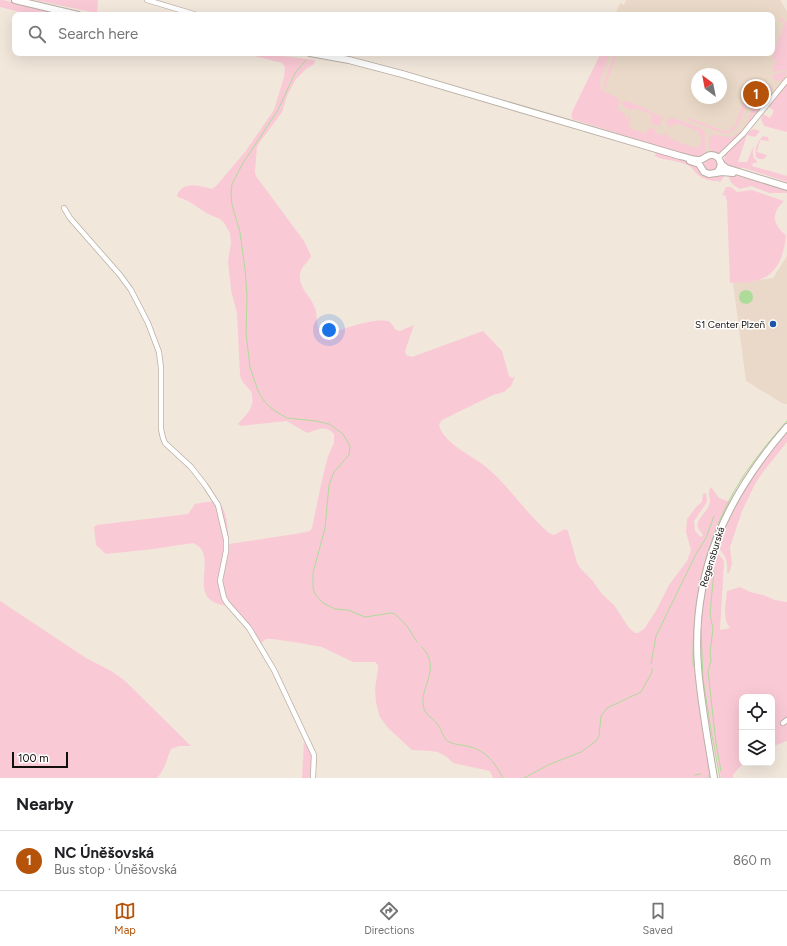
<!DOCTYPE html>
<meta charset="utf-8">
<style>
:root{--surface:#fff;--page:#f2f2f2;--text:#202124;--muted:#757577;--line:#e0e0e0;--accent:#b45309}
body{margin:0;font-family:Figtree,sans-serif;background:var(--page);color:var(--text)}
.controls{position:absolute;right:12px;bottom:12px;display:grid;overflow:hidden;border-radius:8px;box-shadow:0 4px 16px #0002}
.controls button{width:36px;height:36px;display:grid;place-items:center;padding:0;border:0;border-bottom:1px solid var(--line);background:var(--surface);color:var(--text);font:20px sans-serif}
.compass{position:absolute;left:691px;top:68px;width:36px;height:36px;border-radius:50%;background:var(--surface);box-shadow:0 4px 16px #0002;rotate:328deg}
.scale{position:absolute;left:12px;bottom:10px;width:56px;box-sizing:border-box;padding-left:4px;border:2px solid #13100c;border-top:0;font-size:11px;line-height:14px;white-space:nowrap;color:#13100c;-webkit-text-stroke:3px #fff;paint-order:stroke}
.you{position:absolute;left:329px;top:330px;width:14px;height:14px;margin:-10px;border:3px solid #fff;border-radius:50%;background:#1a73e8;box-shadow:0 0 0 6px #1a73e833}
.badge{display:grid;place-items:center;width:26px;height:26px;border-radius:50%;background:var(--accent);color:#fff;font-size:13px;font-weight:700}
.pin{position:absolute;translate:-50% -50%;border:2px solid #fff;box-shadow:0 1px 4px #0006}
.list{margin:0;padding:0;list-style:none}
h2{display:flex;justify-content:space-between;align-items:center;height:52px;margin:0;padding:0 16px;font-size:17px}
h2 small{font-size:13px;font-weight:400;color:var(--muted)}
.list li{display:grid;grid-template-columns:26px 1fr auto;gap:12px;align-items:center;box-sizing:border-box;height:60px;padding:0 16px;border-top:1px solid var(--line)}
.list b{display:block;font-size:15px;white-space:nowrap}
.list p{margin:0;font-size:13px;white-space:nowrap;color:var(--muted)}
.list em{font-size:13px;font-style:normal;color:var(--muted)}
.icon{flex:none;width:22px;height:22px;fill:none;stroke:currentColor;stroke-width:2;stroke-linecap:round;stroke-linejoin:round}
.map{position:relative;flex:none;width:787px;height:778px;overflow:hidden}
.search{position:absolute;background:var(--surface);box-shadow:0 4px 16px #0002;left:12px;right:12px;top:12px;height:44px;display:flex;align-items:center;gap:10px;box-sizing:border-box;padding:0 14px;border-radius:8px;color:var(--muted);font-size:15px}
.sheet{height:112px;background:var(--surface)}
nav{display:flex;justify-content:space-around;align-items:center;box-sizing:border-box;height:56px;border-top:1px solid var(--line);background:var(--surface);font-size:11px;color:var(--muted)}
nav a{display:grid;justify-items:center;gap:2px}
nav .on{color:var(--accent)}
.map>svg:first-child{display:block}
.built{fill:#ead9c8;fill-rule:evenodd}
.green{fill:#fac9d6}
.water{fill:#afdb9a}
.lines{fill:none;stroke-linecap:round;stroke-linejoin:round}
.stream{stroke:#afdb9a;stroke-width:1}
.minor-casing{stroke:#b9afa4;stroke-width:6}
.major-casing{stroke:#b9afa4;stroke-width:8}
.minor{stroke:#fff;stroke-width:4.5}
.major{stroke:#fff;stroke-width:6}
.poi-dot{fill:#1e55a7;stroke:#fff;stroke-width:1.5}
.labels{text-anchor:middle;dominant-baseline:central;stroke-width:3;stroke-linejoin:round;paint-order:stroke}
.poi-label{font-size:10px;fill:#13100c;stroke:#fff;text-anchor:end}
.street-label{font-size:10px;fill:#13100c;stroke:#fff}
</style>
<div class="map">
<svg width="787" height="778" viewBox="0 0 787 778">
<rect width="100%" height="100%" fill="#f2e7db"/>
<g class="built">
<path d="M626 0H780L787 11V77L740 133 721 153 706 154 573 119 571 116 601 53H772V15H615L620 3 624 5ZM697 74H721V98H697Z"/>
<polygon points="787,256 787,404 782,403 746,381 733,283 773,278"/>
</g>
<g class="green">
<polygon points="0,0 2,0 71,15 32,15 0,7"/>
<polygon points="34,0 98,0 97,13"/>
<polygon points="780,17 787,22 787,70 772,72 776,60 772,58 785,22 779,20"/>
<path d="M244 53H257L315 60 314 64 306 69 296 79 287 96 282 112 257 146 255 172 256 176 304 241 311 256C309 262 301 266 300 274 298 288 311 296 315 308 318 316 315 333 326 335 341 330 376 316 390 322L396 330 400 331 414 325 405 351 406 355 412 357 483 331 502 351 509 376 512 378 515 376 511 386 504 392 493 395 442 420 439 424C441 440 466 453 478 461 506 480 524 512 549 533L554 535 565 529 568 531 577 563 581 569 592 580 602 594 614 605 629 628 635 633H638L645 628 657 609 669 585 687 561 691 550 686 532 687 519 696 507 702 502 703 494 706 493 707 502 694 521 695 531 701 537 703 535C689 520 707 516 710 502 710 496 707 493 711 487L719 498 730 502 717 528 705 567 694 627V653L696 684 711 778H493L490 771 453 763 447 757 438 752 431 751 412 750 388 728 380 717 376 703 375 689 378 669V665L375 662H353L322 647 300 643 273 639H266L260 644 230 605C224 606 218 605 212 601 192 588 218 553 193 543L153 549 106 554 96 545 94 527 97 525 188 514 195 504C201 503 209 501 215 502 228 503 228 534 229 544L301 533 310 531 312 528 322 480 328 456 334 443V434C325 424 318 430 307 433L287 421 241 426 238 424C246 414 254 410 252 396 252 393 251 390 248 388 244 383 241 381 240 374L237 313 231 290 228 261 231 243 230 233 224 223 220 219 208 214 188 201 178 197 177 195C183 181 200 186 212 189L217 185 245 152 274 110 284 77 285 67 282 63Z"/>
<path d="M601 53H610L600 81 601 90 618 98 619 102 618 110 626 115 625 119H628L629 116 631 117 629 125 632 129 645 133 650 128 656 130 655 133 663 136 665 132C671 142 685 144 696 148L700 146 702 139 698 131 677 123 670 127 666 123 667 120C669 119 669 118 672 118 677 119 702 128 704 131 706 135 704 140 705 143 706 158 704 159 689 156L572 119V112Z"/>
<polygon points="615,53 618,53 605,86 608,88 605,89 604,86 604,82"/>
<polygon points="787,71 785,77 781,81 776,81 773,78 772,75"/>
<path d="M751 78 753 80 752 83 753 84C750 94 741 125 734 130 731 133 727 134 722 133L688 120V119L689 118 724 131 730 130 732 127 734 128 751 81 749 79Z"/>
<polygon points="787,83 787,132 764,126 761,119 763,114 770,118 774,111 768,106"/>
<polygon points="763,84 771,87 772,93 745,126 758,96 759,87"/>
<polygon points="623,101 626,101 645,108 650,112 663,117 660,125 658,126 652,124 651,121 652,116 650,114 635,108 633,110 623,107 622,104"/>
<path d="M741 129 739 132 740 133 719 154 713 153C709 148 706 141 711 135 723 133 732 144 741 129Z"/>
<path d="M754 129 760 131 755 137 747 135 738 162H747L754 145C753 152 751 156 757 161L756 163H753L752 166 787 176V182L744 168H735L728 166 724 162 725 155 750 131Z"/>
<path d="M763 136 768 137 769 141 760 140 757 152 767 155 764 159H759L756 157C754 150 758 140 763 136Z"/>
<path d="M656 151C670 155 693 158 701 171L724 175V177L719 183V181C710 181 704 180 697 174 693 170 691 166 685 164 676 160 661 160 655 156Z"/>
<circle cx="711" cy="164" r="7"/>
<path d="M729 174 787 189V193H769L751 186 740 189C734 186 728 181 729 174Z"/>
<path d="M726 187H731L737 192 752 190 784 201C781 204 777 208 776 212 772 221 779 230 786 235 784 254 779 274 758 280 750 283 739 282 730 283L727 201 725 195 722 196Z"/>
<path d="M787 432V442L763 472 755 484 742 511 730 547 732 564 729 573H727C728 561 726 555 717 547 734 502 757 468 787 432Z"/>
<path d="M716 552 723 559 724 562 720 630 730 628C722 618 726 603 727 591L740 587 750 592 763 595 775 600 787 602V741L776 745H772V697H742V763H743L733 775V778H721C710 726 697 668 702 614 704 593 710 572 716 552Z"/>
<path d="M0 601 86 658 111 671 124 680 191 746H179L171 749C166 760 166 768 157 778H0Z"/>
<polygon points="304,742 312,755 314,778 302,778"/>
</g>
<circle class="water" cx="746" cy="297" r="7"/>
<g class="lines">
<g class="stream">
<polyline points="306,60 295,73 278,110 243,163 232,184 231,194 232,205 240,232 245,269 247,295 246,333 250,367 258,391 264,401 271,408 280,414 287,418 316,421 329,424 343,434 350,446 349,455 334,472 329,485 325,528 313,573 313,588 315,594 323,603 335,609 348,610 365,617 391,613 395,614 407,626 417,642"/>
<polyline points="711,569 714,571 710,614 713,629 710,652 711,661 708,671 716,743 721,771"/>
<polyline points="701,630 703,679 712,736 720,778"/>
<path d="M422 647C444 670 415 691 425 711 428 716 434 720 438 725 442 730 443 739 449 742 456 745 464 745 471 747 486 751 496 764 503 778"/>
<polyline points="651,664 656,636 696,554 706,538 714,516"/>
<path d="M693 666C692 597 706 534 744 475 757 456 772 438 787 421"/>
<polyline points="695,775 701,774"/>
<polyline points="709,775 709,778"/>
<polyline points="524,778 548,765 581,752 596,741 599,736 601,716 607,708 641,692 652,672 652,668"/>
</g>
<defs>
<g id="minor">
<polyline points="147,0 197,15"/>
<polyline points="718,158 743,134 787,80"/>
<polyline points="64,208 70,218 120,275 131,290 148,323 159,352 161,368 161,429 163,438 165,443 191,467 205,485 218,505 226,539 226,551 220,581 224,598 227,603 249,628 274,670 314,755 313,778"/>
<polyline points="783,723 787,720"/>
</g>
<g id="major">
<polyline points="15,0 78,15"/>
<path d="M310 53 349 60 402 74 680 156C686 157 693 160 699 160 704 160 706 155 711 155 722 155 723 168 716 173"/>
<polyline points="690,161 699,164 704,172 709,174 722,172 733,173"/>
<polyline points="721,163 722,165 726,168 787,187"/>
<path d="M714 778C708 741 701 704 698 667 691 573 726 497 787 427"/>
</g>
</defs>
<use href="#minor" class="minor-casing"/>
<use href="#major" class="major-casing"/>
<use href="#minor" class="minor"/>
<use href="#major" class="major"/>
</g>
<circle class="poi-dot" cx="773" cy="324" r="4"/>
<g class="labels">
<g class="poi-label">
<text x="765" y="324">S1 Center Plzeň</text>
</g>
<g class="street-label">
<text transform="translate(712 557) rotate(-73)">Regensburská</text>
</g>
</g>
</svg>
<div class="controls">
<button><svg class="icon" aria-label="locate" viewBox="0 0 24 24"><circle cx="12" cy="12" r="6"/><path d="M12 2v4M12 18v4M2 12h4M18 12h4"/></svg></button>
<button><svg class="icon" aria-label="layers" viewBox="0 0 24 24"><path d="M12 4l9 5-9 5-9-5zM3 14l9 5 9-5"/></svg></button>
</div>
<svg class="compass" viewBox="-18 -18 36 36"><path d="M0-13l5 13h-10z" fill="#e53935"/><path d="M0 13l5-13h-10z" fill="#757577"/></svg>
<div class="scale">100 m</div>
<div class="you"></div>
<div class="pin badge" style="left:756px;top:94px">1</div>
<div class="search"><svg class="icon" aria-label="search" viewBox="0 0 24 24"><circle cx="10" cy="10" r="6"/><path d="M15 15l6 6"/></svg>Search here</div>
</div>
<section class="sheet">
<h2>Nearby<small></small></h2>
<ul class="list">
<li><span class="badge">1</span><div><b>NC Úněšovská</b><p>Bus stop · Úněšovská</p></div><em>860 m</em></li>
</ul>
</section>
<nav>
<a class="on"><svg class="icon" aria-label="map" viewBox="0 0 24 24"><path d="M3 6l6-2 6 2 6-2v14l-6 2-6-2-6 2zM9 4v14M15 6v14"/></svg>Map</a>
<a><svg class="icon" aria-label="directions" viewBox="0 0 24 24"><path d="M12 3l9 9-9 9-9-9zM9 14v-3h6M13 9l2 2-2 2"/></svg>Directions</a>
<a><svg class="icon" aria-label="saved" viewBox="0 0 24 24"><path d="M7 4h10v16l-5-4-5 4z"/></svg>Saved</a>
</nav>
